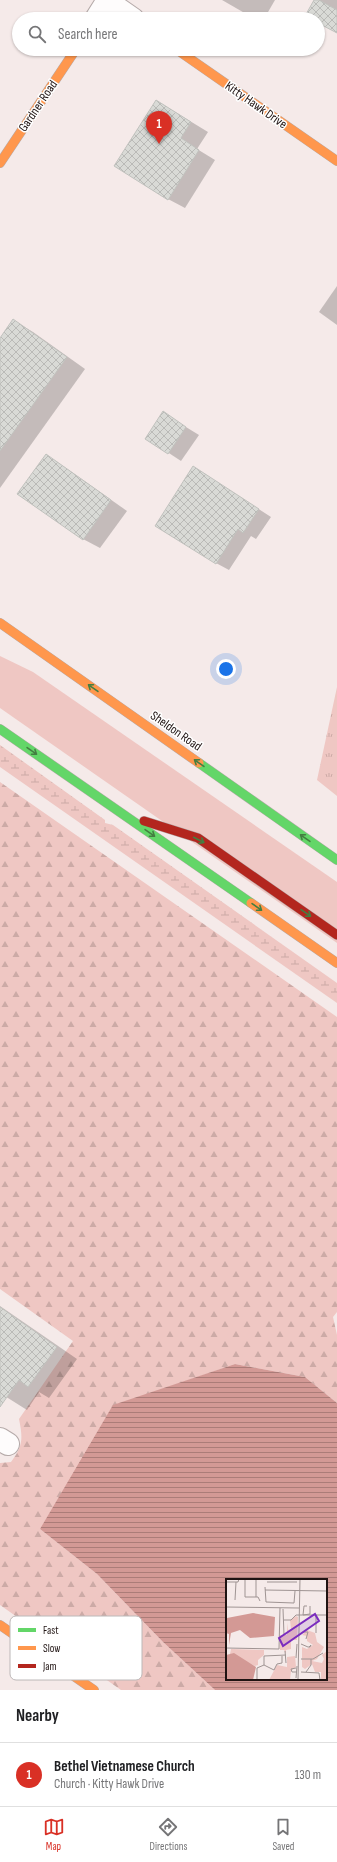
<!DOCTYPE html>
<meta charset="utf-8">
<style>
:root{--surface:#fff;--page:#f6f6f6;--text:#202124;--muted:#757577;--line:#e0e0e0;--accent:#d93025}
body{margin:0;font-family:"Sofia Sans Condensed",sans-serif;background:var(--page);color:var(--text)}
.you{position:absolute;left:226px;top:669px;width:14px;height:14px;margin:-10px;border:3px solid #fff;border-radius:50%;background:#1a73e8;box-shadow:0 0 0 6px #1a73e833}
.badge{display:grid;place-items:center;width:26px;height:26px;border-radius:50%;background:var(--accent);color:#fff;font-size:13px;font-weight:700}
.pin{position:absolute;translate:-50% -33px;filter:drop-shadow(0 1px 2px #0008)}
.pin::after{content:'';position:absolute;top:21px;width:14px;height:12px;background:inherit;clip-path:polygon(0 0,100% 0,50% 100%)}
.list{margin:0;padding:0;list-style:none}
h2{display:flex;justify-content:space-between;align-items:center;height:52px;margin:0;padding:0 16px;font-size:17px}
h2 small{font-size:13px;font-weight:400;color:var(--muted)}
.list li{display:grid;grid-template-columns:26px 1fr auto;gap:12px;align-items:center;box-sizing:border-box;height:64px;padding:0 16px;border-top:1px solid var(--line)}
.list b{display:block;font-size:15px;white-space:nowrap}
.list p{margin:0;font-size:13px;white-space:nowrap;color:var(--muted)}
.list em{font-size:13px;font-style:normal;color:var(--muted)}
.icon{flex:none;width:22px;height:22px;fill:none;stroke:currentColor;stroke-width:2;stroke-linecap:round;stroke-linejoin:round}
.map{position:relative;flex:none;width:337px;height:1690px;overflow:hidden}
.search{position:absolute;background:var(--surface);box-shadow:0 1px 3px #0004;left:12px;right:12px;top:12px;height:44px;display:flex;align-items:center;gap:10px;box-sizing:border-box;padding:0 14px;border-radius:22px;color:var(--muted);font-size:15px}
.sheet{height:116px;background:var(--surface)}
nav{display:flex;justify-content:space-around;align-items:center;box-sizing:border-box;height:56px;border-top:1px solid var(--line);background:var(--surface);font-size:11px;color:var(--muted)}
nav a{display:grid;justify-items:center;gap:2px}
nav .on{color:var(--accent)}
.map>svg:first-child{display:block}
.green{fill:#efc7c3}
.forest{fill:url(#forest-firs)}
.wetland{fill:url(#wetland-marsh)}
.park{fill:url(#park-tufts)}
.water{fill:url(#water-rules);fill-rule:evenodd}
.shadow{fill:#0003}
.building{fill:url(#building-cross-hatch);stroke:#c1c2be}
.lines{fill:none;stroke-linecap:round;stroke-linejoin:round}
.street-casing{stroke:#b5aaa9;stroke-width:24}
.fast-casing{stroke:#b5aaa9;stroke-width:10}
.slow-casing{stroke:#b5aaa9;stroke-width:10}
.jam-casing{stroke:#b5aaa9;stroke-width:10}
.street{stroke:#fefcfc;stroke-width:22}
.fast{stroke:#63d668;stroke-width:9}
.slow{stroke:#ff974d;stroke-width:9}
.jam{stroke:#b3261e;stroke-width:9}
.oneway{stroke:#447e41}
.labels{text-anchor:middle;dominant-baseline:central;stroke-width:3;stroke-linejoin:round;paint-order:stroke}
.street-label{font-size:13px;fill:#1f1312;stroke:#fff}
.inset-road{fill:none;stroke:#9f9493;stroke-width:1}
.view{fill:#7b2cbf;fill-opacity:0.15;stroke:#7b2cbf;stroke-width:2}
.inset-edge{fill:none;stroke:#1f1312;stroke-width:2}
.key{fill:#fff;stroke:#bcb8b8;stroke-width:1}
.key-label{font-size:11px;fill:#1f1312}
</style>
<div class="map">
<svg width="337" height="1690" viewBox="0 0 337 1690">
<defs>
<pattern id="forest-firs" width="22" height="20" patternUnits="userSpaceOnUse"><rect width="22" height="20" fill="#efc7c3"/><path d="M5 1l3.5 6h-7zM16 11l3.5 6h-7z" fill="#ccaaa6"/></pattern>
<pattern id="wetland-marsh" width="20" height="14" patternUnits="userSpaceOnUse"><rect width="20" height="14" fill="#efc7c3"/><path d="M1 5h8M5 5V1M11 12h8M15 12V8" fill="none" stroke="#ccaaa6"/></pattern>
<pattern id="park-tufts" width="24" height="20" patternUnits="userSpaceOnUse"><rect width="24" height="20" fill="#efc7c3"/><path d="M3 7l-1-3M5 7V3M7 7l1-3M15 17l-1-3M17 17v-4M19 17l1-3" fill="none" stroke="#ccaaa6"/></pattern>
<pattern id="water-rules" width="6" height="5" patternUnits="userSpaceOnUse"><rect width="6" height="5" fill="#d39995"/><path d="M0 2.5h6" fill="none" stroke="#ab7c78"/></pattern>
<pattern id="building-cross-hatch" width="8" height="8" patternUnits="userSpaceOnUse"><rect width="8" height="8" fill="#d9dad6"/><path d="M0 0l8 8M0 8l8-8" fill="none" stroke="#babab7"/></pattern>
</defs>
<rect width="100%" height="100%" fill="#f5eae9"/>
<polygon class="green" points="0,656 33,672 337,882 337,943 0,708"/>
<path class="forest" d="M0 782 337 1017V1312L333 1317 337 1335V1403L305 1377 235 1364 160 1390 40 1529 97 1574 163 1642 215 1690H121L0 1605V1463L11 1462C23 1446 23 1439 19 1419L73 1341 0 1289Z"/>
<polygon class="wetland" points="0,745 105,820 105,823 113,825 337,983 337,1003 0,767"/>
<polygon class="park" points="337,687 337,796 317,780"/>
<path class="water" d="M235 1364 305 1377 337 1403V1690H215L163 1642 97 1574 40 1529 113 1405ZM227 1580H326V1679H227Z"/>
<g class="shadow">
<polygon points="222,0 275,0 264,19 255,19"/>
<polygon points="315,0 337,0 337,33 318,22 318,19 313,19"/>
<polygon points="157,101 208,132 197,149 215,160 185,208 168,199"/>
<polygon points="337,286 337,325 319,312"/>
<polygon points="14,321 33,332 85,369 0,488 0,340"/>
<polygon points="163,413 199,435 181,461 146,438"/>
<polygon points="46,456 63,466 127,511 100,548 83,539"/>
<polygon points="206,475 271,517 256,539 251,536 229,570 216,563"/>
<polygon points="0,1306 77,1359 49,1398 39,1392 27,1410 0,1393"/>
</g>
<g class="building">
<polygon points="314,0 319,0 337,10 337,33 318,23 318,19 311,19 305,16"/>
<polygon points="156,100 191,122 181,138 199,150 168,200 114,166"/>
<polygon points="13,319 67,357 0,451 0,338"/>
<polygon points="163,411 186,427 168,454 145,439"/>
<polygon points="46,454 111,500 83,540 17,494"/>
<polygon points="193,466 259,509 243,533 238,529 216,564 155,526"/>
<polygon points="0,1307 57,1347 28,1387 19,1380 0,1407"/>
</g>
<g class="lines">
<defs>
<g id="street">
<polyline points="107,1 133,19"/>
<polyline points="96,19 108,0"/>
<polyline points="0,1439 8,1444"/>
</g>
<g id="fast">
<polyline points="0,729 251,903"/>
<polyline points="199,763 337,860"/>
</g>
<g id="slow">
<polyline points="176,49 337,161"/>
<polyline points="0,163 76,49"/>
<polyline points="0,623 199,763"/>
<polyline points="251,903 337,963"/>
<polyline points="0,1625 94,1690"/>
</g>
<polyline id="jam" points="144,821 198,838 337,935"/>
</defs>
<use href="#street" class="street-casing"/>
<use href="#fast" class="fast-casing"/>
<use href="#slow" class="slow-casing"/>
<use href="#jam" class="jam-casing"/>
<use href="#street" class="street"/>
<use href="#fast" class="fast"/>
<use href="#slow" class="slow"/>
<use href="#jam" class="jam"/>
</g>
<defs><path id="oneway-shaft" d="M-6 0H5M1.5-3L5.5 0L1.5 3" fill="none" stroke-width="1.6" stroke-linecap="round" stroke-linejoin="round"/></defs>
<g class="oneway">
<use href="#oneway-shaft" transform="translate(93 688) rotate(-145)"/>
<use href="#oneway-shaft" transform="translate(32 751) rotate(35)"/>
<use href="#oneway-shaft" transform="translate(199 763) rotate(-145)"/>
<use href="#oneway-shaft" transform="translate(150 833) rotate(35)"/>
<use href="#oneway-shaft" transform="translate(305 838) rotate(-145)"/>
<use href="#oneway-shaft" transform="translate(199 840) rotate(27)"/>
<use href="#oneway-shaft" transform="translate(257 907) rotate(35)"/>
<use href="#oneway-shaft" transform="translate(306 913) rotate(35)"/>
</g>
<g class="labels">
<g class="street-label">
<text transform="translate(256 105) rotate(35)">Kitty Hawk Drive</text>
<text transform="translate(38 106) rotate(-56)">Gardner Road</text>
<text transform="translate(176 731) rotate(35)">Sheldon Road</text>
</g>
</g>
<g transform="translate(226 1579)">
<rect width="101" height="101" fill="#f5eae9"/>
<path d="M70 37 72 38 71 61H65V70L60 71V75L58 71H54V56H61V44L62 51 65 50 64 41ZM5 70 38 71V76L32 81V86L29 87 4 75ZM69 77 70 88 65 92 64 101H43L51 86 61 88V78Z" fill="#efc7c3"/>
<path d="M81 51 89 54 91 63 98 68 91 80 86 82 96 84 98 80 96 76 101 72V101H95V93H89L86 85 79 90 76 88V68L81 70 87 66 81 62V57L76 56Z" fill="#efc7c3"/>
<path d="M27 34 49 38 48 57 24 59 14 51 5 54 3 66V55L0 54 1 39ZM8 74 30 88 27 101H0V76Z" fill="#d39995"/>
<path class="inset-road" d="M19 0V18H32L34 22M0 3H12L13 0M41 3H71M39 8 40 23 68 24 69 12M39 11 101 12M30 18V0M9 21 10 3M81 27H78L77 36 84 35V27M0 28 73 29M57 30 58 56M58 41H65L70 36H101M77 53H82L80 60M90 54V37M75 65 82 68H84L85 66 83 68M0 69 53 70 54 29M59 72 60 84M56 77V84L51 85 48 91 38 86V77L60 76M70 79 71 65M75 80H87L97 74M70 93H66L65 90 70 89M75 93 93 94 94 101M80 93 85 86V80M70 99 71 87M31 101V89L38 86M72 101 74 0"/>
<path class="view" d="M89 35 93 42 57 67 53 59Z"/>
<rect width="101" height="101" class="inset-edge"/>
</g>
<rect x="10" y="1616" width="132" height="64" rx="6" class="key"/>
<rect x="18" y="1628" width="18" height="4" fill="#63d668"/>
<rect x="18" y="1646" width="18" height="4" fill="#ff974d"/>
<rect x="18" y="1664" width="18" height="4" fill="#b3261e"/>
<g class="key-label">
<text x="43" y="1634">Fast</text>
<text x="43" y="1652">Slow</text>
<text x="43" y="1670">Jam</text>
</g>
</svg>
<div class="you"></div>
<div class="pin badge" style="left:159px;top:144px">1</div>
<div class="search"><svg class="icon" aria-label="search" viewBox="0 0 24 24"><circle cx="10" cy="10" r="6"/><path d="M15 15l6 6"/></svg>Search here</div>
</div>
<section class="sheet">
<h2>Nearby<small></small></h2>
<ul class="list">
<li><span class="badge">1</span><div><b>Bethel Vietnamese Church</b><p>Church · Kitty Hawk Drive</p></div><em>130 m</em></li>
</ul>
</section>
<nav>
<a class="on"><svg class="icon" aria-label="map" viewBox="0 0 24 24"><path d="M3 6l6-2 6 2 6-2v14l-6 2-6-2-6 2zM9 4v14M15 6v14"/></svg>Map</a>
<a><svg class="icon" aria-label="directions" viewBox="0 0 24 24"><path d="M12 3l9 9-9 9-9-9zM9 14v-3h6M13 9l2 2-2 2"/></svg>Directions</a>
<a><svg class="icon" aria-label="saved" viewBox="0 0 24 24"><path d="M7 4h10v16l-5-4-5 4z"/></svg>Saved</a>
</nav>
